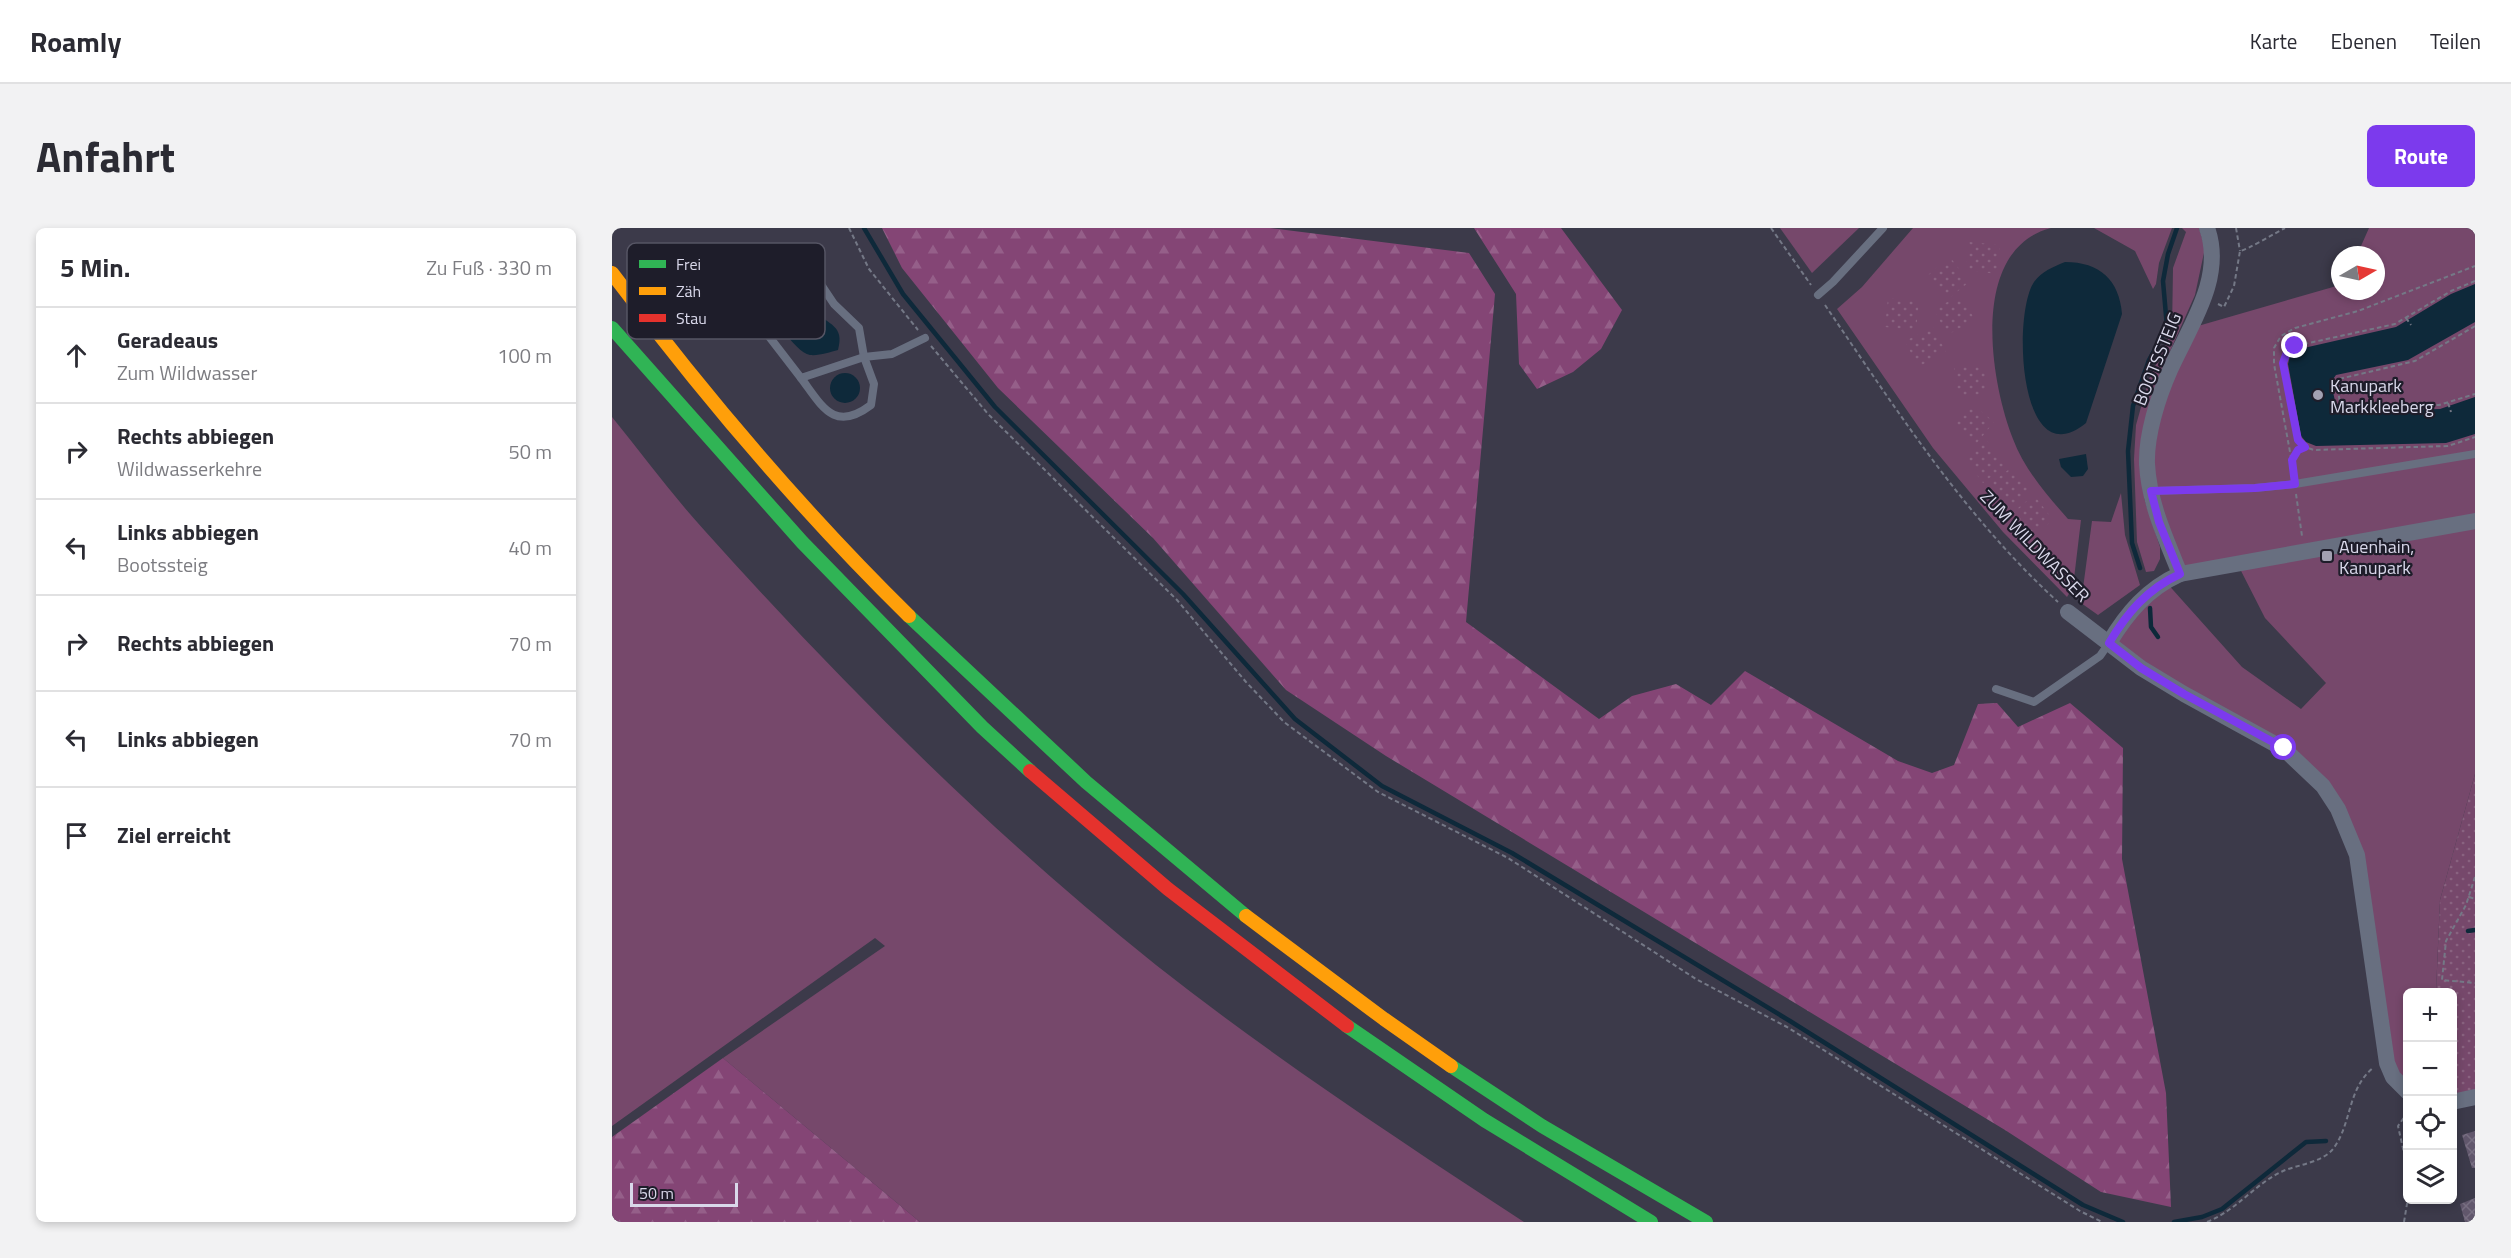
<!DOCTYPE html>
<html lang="de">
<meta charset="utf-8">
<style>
:root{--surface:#fff;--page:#f2f2f3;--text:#2b2b33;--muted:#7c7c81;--line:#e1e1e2;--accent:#7c3aed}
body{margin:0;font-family:"Titillium Web",sans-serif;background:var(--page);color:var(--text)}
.controls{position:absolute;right:18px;bottom:18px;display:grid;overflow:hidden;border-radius:9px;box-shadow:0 3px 9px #0003}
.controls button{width:54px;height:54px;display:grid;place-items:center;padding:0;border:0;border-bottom:2px solid var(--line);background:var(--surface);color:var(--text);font:30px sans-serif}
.compass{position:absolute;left:1719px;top:18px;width:54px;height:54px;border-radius:50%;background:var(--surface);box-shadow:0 3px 9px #0003;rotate:81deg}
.scale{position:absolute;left:18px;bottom:15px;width:108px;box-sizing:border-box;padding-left:6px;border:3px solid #d9d8ea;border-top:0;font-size:16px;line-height:21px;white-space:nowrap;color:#d9d8ea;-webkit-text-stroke:4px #1e1d2a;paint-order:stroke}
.stop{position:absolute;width:18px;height:18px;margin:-14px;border:4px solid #7c3aed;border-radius:50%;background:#fff}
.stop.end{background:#7c3aed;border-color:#fff;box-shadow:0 2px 6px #0008}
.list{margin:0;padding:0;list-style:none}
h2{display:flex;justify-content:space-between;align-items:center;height:78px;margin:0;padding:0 24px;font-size:26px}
h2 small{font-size:20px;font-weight:400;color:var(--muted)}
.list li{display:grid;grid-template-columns:39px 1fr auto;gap:18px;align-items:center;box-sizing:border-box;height:96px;padding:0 24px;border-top:2px solid var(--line)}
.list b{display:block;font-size:22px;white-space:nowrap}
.list p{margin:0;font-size:20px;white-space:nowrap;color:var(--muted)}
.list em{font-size:20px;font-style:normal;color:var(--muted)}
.icon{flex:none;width:33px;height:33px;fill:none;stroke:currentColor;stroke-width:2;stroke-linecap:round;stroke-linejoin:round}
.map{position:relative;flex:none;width:1863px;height:994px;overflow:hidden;border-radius:9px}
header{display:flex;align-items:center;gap:36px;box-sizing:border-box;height:84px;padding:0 30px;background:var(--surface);border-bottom:2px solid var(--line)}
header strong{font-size:28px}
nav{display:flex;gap:33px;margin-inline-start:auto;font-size:21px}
.intro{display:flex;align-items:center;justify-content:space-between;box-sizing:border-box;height:144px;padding:0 36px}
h1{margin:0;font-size:42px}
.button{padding:15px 27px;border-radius:9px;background:var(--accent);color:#fff;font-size:21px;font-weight:700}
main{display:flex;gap:36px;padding:0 36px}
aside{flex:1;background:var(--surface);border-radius:9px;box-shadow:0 3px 9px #0003}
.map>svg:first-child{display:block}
.grass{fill:#76486b}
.forest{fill:url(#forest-firs)}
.park{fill:url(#park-dots)}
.water{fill:#0e293a}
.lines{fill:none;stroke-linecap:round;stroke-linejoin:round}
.stream{stroke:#0e293a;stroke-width:4.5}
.building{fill:url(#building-cross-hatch)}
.path{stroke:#747886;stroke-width:2;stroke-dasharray:4.5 3;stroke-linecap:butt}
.lane{stroke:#686f80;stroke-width:8}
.street{stroke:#686f80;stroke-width:16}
.fast{stroke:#30b455;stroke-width:14}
.slow{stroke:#ff9f0a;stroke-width:14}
.jam{stroke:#e5322d;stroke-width:14}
.route{stroke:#7c3aed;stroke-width:8}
.poi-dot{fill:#a2a1b2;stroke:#1e1d2a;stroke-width:2}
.labels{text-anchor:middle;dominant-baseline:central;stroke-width:4.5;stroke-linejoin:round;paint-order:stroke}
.street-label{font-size:18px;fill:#d9d8ea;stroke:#1e1d2a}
.poi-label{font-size:18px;fill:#d9d8ea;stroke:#1e1d2a;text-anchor:start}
.key{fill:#1e1d2a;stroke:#565564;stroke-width:1.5}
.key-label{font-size:16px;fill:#d9d8ea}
</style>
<header>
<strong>Roamly</strong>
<nav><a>Karte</a><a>Ebenen</a><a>Teilen</a></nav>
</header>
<div class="intro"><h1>Anfahrt</h1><a class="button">Route</a></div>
<main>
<aside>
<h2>5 Min.<small>Zu Fuß · 330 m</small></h2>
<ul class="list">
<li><svg class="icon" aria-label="ahead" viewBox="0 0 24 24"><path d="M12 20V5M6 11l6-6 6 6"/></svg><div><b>Geradeaus</b><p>Zum Wildwasser</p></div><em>100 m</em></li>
<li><svg class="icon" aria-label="right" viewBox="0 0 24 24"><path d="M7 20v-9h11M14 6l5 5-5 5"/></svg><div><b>Rechts abbiegen</b><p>Wildwasserkehre</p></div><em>50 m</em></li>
<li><svg class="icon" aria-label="left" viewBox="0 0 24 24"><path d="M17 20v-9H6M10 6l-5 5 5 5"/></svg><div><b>Links abbiegen</b><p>Bootssteig</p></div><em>40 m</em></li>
<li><svg class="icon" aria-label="right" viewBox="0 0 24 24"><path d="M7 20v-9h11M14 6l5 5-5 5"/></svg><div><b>Rechts abbiegen</b></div><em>70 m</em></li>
<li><svg class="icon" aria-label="left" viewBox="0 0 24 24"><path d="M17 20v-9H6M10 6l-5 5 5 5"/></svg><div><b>Links abbiegen</b></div><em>70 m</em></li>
<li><svg class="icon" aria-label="arrive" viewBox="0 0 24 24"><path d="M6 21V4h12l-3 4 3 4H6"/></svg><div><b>Ziel erreicht</b></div></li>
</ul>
</aside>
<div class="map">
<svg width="1863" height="994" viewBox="0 0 1863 994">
<defs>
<pattern id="forest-firs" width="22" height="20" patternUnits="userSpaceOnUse" patternTransform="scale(1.5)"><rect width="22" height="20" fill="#844575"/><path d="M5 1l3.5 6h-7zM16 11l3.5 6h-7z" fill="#955f89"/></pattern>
<pattern id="park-dots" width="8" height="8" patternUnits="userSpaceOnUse" patternTransform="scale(1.5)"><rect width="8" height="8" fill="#76486b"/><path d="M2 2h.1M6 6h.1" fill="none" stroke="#896280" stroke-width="1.8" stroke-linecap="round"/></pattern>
<pattern id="building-cross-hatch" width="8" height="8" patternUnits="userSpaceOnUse" patternTransform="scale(1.5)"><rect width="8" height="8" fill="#61576c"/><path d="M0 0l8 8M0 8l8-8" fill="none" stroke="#776e81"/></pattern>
</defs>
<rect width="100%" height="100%" fill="#3c3a4a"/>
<g class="grass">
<polygon points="1168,0 1247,0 1200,45"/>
<path d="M1301 0H1439C1357 21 1378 153 1401 211 1412 241 1435 267 1456 291L1469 292 1461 359 1455 369 1391 304 1321 220 1225 81 1250 59Z"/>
<polygon points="1482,0 1560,0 1547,35 1544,56 1541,61 1523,23"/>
<polygon points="1570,0 1587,0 1593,20 1583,67 1547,148 1532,270 1548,319 1548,331 1542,343 1534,344 1525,314 1522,231 1524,197 1537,151 1560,103 1561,40 1574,4"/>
<polygon points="1757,0 1863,0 1863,546 1828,672 1824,764 1796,764 1795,864 1781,849 1745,627 1693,538 1497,415 1553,353 1630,439 1689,481 1714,455 1653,390 1625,335 1568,346 1539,263 1542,190 1579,100 1728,57 1728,63 1764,63 1764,27 1745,27"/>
<path d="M0 189C31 227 60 267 93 303 232 458 381 607 544 737 662 830 787 912 912 994H308L111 830 273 718 263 710 0 898Z"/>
<polygon points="1509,265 1513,307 1528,357 1486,387 1469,375 1480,293 1499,294"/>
</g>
<g class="forest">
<polygon points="270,0 658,0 857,25 883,66 854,394 987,491 1020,468 1064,456 1099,477 1133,443 1286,533 1320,545 1342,537 1366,476 1385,475 1406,499 1458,475 1511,520 1510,631 1554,865 1559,979 1489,964 1393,902 774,528 674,462 541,310 386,160 290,40"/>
<polygon points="862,0 949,0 1010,82 989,121 961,144 925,161 907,136 904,66"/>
<polygon points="111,830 308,994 0,994 0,909"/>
</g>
<g class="park">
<polygon points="1357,14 1388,17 1385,46 1354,42"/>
<polygon points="1338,29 1357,54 1335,72 1316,47"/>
<polygon points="1349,67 1363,92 1335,107 1322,81"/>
<polygon points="1276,70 1307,73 1304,102 1273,99"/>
<polygon points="1321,99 1334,124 1306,139 1293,113"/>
<polygon points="1374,137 1375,166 1344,168 1342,139"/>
<polygon points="1358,174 1382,194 1364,216 1340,196"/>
<polygon points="1375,213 1394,237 1371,255 1352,230"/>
<polygon points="1400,239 1420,263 1397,281 1378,256"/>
<polygon points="1422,267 1441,292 1419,310 1400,285"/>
<polygon points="1863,546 1863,869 1841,874 1840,764 1824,764 1828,672"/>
</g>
<g class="water">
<path d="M1453 34C1488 34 1507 52 1510 86L1474 195C1407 250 1400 87 1422 54 1430 43 1441 39 1453 34Z"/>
<path d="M174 53 188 57C192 65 197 77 203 83 216 97 233 97 226 122 218 124 207 128 198 127 182 124 157 83 154 67L163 57Z"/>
<polygon points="1863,56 1863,94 1796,132 1724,147 1719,154 1724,178 1731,184 1828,181 1863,169 1863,206 1834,215 1704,218 1694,214 1689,208 1676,136 1678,128 1683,122 1784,99 1839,66"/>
<circle cx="233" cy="160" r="15"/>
<polygon points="1474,226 1476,241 1471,248 1459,249 1449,239 1447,231"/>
</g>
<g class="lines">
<g class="stream">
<polyline points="252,0 291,66 383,179 571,366 683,491 770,558 900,625 1178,793 1471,977 1511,994"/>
<polyline points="1528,340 1520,315 1516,223 1521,178 1537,132 1555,99 1551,53 1556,26 1565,0"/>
<polyline points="1538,380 1539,399 1546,409"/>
<polyline points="1856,703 1863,702"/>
<polyline points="1562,994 1590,989 1610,981 1694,914 1714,913"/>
</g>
</g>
<g class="building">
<polygon points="1863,903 1863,940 1860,940 1850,907"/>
<polygon points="1863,970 1863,994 1853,994 1848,976"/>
</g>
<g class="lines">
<g class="path">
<polyline points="237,0 257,41 306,102"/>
<polyline points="1159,0 1199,57"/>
<polyline points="1624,0 1628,23"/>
<polyline points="1863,53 1839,63 1783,96 1683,118 1675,124 1671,135 1686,212 1693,219 1702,222 1836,218 1863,209"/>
<path d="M1606 76 1612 79 1622 58 1628 23C1635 22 1663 5 1673 0"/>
<path d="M1213 77C1284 181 1352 288 1446 374"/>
<polyline points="1794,90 1799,97"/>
<polyline points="1863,98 1803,133 1727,151 1725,156 1728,175 1737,180 1827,177 1863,166"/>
<polyline points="319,118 376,186 565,372 634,454 672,494 766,564 896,630 1084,751 1175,799 1468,983 1490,994"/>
<polyline points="1836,175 1839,184"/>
<polyline points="1680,231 1686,222 1693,219"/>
<polyline points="1682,246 1662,136 1662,120 1669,108 1683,100 1746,83 1863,38"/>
<polyline points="1684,266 1690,308"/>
<polyline points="1863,649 1854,677 1834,713 1830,752 1863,755"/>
<polyline points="1857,669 1863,671"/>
<polyline points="1796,884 1786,898 1796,943"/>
<path d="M1595 994C1625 982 1644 955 1671 943 1685 937 1711 934 1721 921 1740 896 1735 861 1761 840"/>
<polyline points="1792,994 1796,970"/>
</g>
<g class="lane">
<path d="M122 63 153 38 178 33 200 43 222 76 247 100 252 129 262 156 259 177C222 205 210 178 189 150"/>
<polyline points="1206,67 1221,54 1271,0"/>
<path d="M41 90C74 66 82 65 122 63L189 150 252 129 280 126 313 110"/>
<polyline points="1539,263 1643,260 1683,256 1863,226"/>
<polyline points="1384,461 1422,474 1488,428 1497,415"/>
</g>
<g class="street">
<path d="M1568 346C1554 311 1537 275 1535 236 1534 207 1546 169 1558 142 1577 99 1613 50 1595 0"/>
<polyline points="1456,384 1529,440 1572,466 1672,521 1711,558 1726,581 1745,627 1775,835 1781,849 1796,864"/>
<path d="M1497 415C1515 385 1535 361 1568 346L1863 293"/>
<polyline points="1840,874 1863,869"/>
</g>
<g class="fast">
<polyline points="0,100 190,314 370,499 418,543"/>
<polyline points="297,388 474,554 634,688"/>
<polyline points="735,798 872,892 1039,994"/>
<polyline points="839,838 930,898 1094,994"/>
</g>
<g class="slow">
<path d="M0 45C91 166 189 282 297 388"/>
<polyline points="634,688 772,791 839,838"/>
</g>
<polyline class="jam" points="418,543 556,661 735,798"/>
</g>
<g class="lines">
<path class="route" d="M1672 520 1572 466 1529 440 1497 415C1515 385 1535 361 1568 346L1547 294 1539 263 1643 260 1683 256 1680 232 1686 222 1693 219 1686 212 1671 135 1675 124 1683 118"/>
</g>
<g class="poi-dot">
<circle cx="1706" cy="167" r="6"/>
<rect x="1709" y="322" width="12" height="12" rx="3"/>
</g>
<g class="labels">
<g class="street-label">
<text transform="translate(1545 131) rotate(-68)">BOOTSSTEIG</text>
<text transform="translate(1423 318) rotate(46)">ZUM WILDWASSER</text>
</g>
<g class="poi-label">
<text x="1718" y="157">Kanupark<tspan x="1718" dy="21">Markkleeberg</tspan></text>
<text x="1727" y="318">Auenhain,<tspan x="1727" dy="21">Kanupark</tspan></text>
</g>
</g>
<rect x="15" y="15" width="198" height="96" rx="9" class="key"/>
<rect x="27" y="32" width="27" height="8" fill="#30b455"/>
<rect x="27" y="59" width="27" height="8" fill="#ff9f0a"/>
<rect x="27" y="86" width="27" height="8" fill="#e5322d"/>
<g class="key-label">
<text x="64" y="42">Frei</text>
<text x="64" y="69">Zäh</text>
<text x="64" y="96">Stau</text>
</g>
</svg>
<div class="controls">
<button>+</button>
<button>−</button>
<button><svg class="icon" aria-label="locate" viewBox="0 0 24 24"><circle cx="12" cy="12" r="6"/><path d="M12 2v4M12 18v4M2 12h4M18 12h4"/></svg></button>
<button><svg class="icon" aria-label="layers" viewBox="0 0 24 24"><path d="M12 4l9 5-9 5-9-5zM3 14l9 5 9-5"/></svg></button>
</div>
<svg class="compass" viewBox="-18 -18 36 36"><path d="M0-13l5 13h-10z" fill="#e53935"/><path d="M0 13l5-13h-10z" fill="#7c7c81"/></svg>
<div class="scale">50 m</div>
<div class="stop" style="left:1672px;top:520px"></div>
<div class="stop end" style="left:1683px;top:118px"></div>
</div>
</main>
